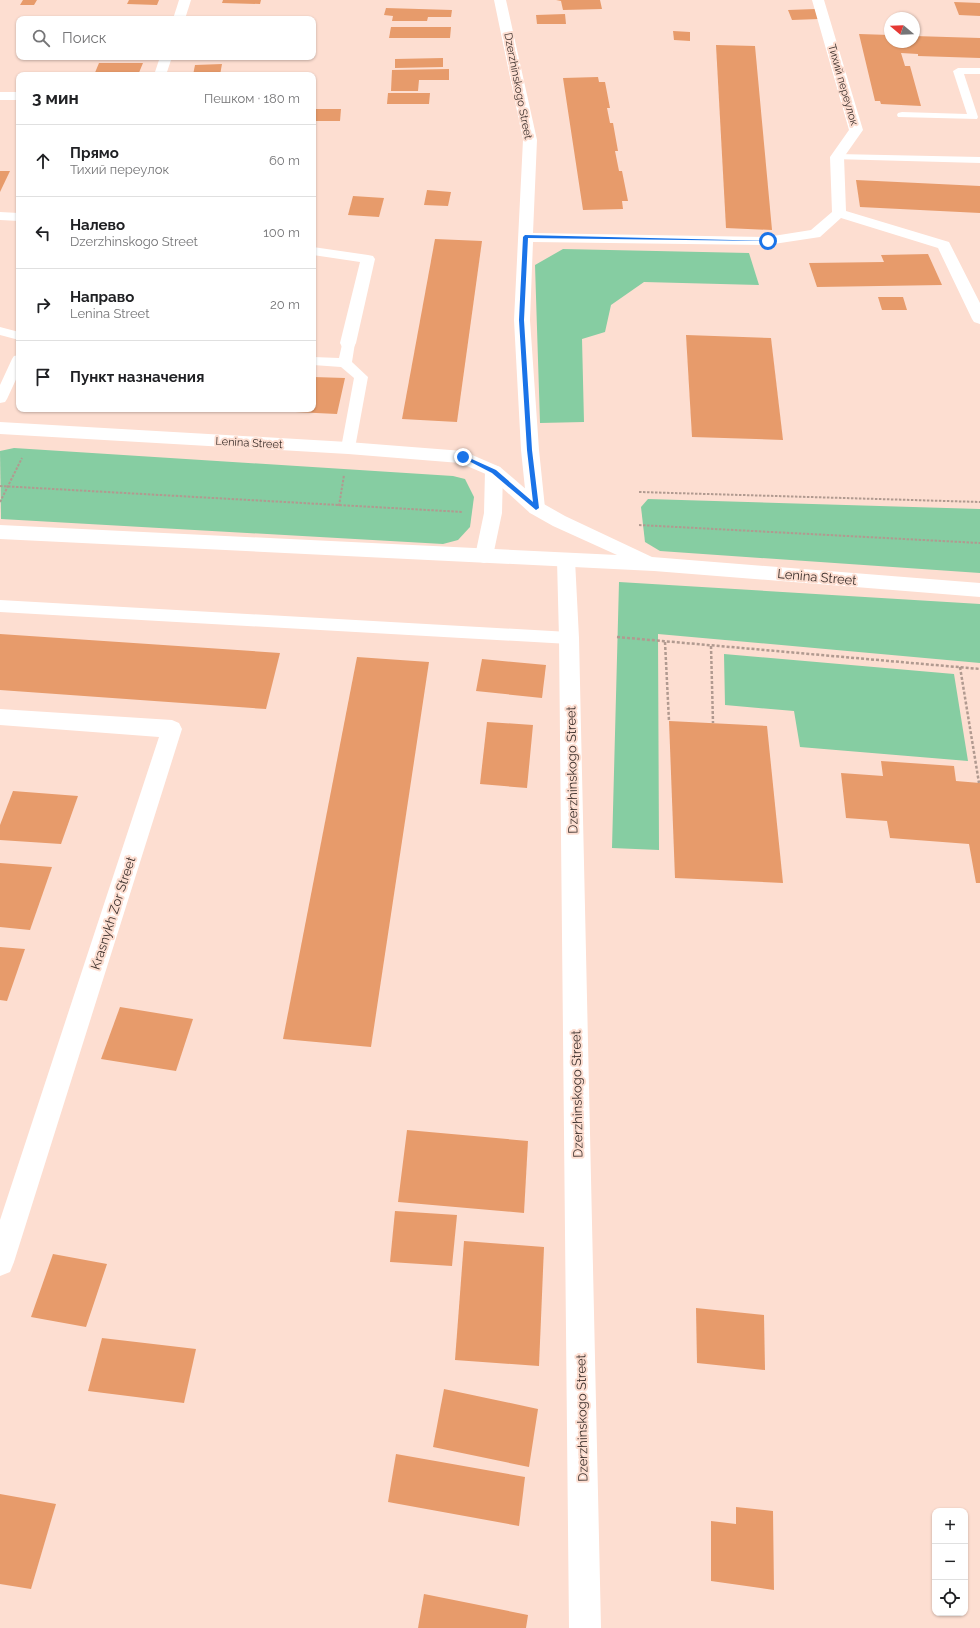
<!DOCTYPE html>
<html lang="ru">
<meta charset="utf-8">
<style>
:root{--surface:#fff;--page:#f6f6f6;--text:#202124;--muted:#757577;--line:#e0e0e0}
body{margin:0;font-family:Raleway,sans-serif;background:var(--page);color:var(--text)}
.controls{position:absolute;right:12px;bottom:12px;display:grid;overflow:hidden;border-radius:8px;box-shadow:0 1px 3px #0004}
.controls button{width:36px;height:36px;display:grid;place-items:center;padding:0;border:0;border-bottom:1px solid var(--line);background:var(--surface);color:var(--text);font:20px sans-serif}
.compass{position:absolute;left:884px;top:12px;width:36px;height:36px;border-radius:50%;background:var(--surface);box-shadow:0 1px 3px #0004;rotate:289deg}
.stop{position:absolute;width:12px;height:12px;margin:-9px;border:3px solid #1a73e8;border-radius:50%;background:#fff}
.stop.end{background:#1a73e8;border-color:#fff;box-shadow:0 1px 4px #0008}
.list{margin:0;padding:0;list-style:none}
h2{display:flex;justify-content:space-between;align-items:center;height:52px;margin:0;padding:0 16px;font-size:17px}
h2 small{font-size:13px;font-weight:400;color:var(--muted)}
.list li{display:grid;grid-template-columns:26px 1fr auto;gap:12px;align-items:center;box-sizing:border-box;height:72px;padding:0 16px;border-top:1px solid var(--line)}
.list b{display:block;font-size:15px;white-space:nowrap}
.list p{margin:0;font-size:13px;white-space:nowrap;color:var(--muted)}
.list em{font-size:13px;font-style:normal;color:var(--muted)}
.icon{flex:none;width:22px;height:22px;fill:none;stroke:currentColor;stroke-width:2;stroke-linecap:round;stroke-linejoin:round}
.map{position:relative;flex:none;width:980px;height:1628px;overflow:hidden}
.search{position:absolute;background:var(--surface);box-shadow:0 1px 3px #0004;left:16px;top:16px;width:300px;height:44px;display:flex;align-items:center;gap:10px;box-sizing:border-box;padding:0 14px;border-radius:8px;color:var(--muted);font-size:15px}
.panel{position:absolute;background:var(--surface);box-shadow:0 1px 3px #0004;left:16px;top:72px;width:300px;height:340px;border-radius:8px}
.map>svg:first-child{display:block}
.green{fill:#86cda2}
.building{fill:#e79b6b}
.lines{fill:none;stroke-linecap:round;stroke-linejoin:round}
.path-far1{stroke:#b19a90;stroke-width:2;stroke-dasharray:2.5 1.5;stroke-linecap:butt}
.path{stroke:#b19a90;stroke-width:2.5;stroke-dasharray:3 2;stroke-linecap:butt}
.service{fill:#fff;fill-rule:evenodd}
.minor{fill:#fff;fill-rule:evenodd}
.secondary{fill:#fff;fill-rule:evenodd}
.route{fill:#1a73e8}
.labels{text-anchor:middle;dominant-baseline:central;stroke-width:4;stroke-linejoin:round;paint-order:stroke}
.far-street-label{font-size:11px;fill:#3d312d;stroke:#fdded1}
.street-label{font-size:13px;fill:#3d312d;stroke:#fdded1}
</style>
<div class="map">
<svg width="980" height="1628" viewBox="0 0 980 1628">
<rect width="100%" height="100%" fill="#fdded1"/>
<g class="green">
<polygon points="563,249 749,253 759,285 644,282 611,305 605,332 582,339 584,422 540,423 535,265"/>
<polygon points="14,448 453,476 465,479 474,497 470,527 458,540 443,544 1,519 0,451"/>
<polygon points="648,499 980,509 980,573 660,551 645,542 641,507"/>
<polygon points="619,582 980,604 980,663 658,634 659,850 612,848"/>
<polygon points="724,654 954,674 968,761 800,747 794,711 725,705"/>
</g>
<g class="building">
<polygon points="23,0 37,0 34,5 20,5"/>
<polygon points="129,0 159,0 157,5 127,4"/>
<polygon points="223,0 261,0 260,4 222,3"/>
<polygon points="556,0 600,0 602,9 563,10 561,1"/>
<polygon points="954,2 980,3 980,16 959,15"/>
<polygon points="386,8 452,10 451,17 428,17 427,21 392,21 393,16 384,15"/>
<polygon points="815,9 819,19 792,20 788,10"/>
<polygon points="565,14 566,24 537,24 536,15"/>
<polygon points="123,16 154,16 153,19 122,19"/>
<polygon points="391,27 451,27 450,38 389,38"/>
<polygon points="673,31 690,32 690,41 674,40"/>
<polygon points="859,34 890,35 890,42 914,42 914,36 980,38 980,58 918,56 918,54 901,53 905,66 910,66 921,106 881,104 880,101 875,101"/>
<polygon points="716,45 755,46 772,230 726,228"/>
<polygon points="443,58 443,67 395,68 395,59"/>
<polygon points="99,63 143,63 138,75 94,75"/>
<polygon points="222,64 220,75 193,75 195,65"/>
<polygon points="449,69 449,80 419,80 418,91 391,91 392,70"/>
<polygon points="598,77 599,82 605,82 610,108 607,108 610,123 613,123 618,151 615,151 619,171 622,171 628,201 622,201 623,209 583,210 563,78"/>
<polygon points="388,93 430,93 429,104 387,104"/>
<polygon points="313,109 341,109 340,121 313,121"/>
<polygon points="0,171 10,171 0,192"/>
<polygon points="856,180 980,186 980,213 860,207"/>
<polygon points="427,190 451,192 448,206 424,205"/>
<polygon points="353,196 384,198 379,217 348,215"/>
<polygon points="435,239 482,241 457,422 402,419"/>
<polygon points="928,254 942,285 817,287 809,263 884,262 881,255"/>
<polygon points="878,297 903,297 907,310 882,310"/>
<polygon points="686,335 771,338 783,440 692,437"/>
<polygon points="313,377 345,378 337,414 252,410 313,409"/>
<polygon points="0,634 280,653 266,709 0,690"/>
<polygon points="357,657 429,662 371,1047 283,1039"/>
<polygon points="482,659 546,665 542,698 476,691"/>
<polygon points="669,721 767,726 783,883 675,878"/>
<polygon points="487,722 533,725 527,788 480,784"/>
<polygon points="881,761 954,766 956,781 980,783 980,883 976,883 969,844 890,838 887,821 846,818 841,773 883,776"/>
<polygon points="13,791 78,796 61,844 0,840 0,825"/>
<polygon points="0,863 52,867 30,930 0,927"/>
<polygon points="0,947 25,949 7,1001 0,1000"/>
<polygon points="120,1007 193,1019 176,1071 101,1059"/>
<polygon points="407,1130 528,1141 524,1213 398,1202"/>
<polygon points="395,1211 457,1215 452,1266 390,1262"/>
<polygon points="464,1241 544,1247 539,1366 455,1360"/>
<polygon points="53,1254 107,1264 86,1327 31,1317"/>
<polygon points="696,1308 764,1315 765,1370 697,1363"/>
<polygon points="102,1338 196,1349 184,1403 88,1391"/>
<polygon points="444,1389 538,1409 529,1467 433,1447"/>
<polygon points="396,1454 525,1477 519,1526 388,1502"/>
<polygon points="0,1494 56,1504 31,1589 0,1584"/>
<polygon points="736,1507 773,1511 774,1590 711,1581 711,1521 736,1524"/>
<polygon points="424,1594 528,1615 526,1628 418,1628"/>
</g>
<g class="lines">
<g class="path-far1">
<polyline points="0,486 463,512"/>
<polyline points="639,492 980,502"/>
<polyline points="0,502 22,458"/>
<polyline points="339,506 344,475"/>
<polyline points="639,525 980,543"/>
</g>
<g class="path">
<polyline points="617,637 980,669"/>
<polyline points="665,642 669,721"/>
<polyline points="711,646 713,723"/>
<polyline points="960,667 979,783"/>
</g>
<g class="service">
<polygon points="958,68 980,68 980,74 964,74 978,117 977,119 898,117 897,115 898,113 902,112 967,114 953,71"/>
<polygon points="837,154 980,157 980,163 833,159 831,157 833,155"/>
<polygon points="0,327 19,332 19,340 0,335"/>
<polygon points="348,339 353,340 355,343 352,362 368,377 355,448 353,451 348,453 343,451 341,448 354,378 341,367 313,365 313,357 339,358 343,340"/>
<polygon points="19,355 19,373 7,399 5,402 0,403 0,385 12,359 14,356"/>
<polygon points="0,600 569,632 575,634 577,638 575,642 569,644 0,612"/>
</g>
<g class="minor">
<polygon points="179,0 191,0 185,19 173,19"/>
<polygon points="494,0 506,0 537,140 533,233 767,237 811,230 832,212 830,157 849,130 812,0 824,0 863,130 844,157 846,211 949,242 980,303 980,324 974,322 972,319 938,248 841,218 820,237 767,245 533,242 530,320 539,450 545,508 542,513 536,514 530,513 527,508 521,450 514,320 523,140"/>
<polygon points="160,57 172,57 166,75 154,75"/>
<rect x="0" y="92" width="19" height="8"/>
<polygon points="0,212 19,213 19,221 0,220"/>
<polygon points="313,247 368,255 373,256 375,259 356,343 354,347 348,348 342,347 340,343 360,262 313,255"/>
<polygon points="494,465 500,467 503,471 502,513 493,556 491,561 484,563 477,561 475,556 484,513 485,471 488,467"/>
<polygon points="566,553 573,555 575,560 579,638 601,1628 569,1628 559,638 557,560 559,555"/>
<polygon points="0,709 172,720 179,723 182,729 14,1262 10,1272 0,1276 0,1220 159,737 0,725"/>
</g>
<polygon class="secondary" points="0,422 348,442 463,451 500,467 542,503 565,516 652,557 980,583 980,597 654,571 0,539 0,525 617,555 553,526 530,513 488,475 460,463 348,454 0,434"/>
</g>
<polygon class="route" points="525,235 770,241 528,238 524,320 532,450 539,508 536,510 492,473 461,457 465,456 496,470 533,502 527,450 519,320 523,237"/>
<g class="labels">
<g class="far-street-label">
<text transform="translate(843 85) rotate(74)">Тихий переулок</text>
<text transform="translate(518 86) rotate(79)">Dzerzhinskogo Street</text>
<text transform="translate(249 443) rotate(3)">Lenina Street</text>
</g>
<g class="street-label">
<text transform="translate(817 577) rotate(5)">Lenina Street</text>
<text transform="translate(572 770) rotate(-91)">Dzerzhinskogo Street</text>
<text transform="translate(113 913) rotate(-72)">Krasnykh Zor Street</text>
<text transform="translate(577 1094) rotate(-91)">Dzerzhinskogo Street</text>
<text transform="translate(582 1418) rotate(-91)">Dzerzhinskogo Street</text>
</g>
</g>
</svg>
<div class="controls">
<button>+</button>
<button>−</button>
<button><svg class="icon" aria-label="locate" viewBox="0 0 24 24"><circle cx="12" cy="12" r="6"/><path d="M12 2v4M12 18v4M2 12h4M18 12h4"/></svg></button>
</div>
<svg class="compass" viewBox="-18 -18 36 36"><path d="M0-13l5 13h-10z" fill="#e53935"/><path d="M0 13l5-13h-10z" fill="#757577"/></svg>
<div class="stop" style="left:768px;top:241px"></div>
<div class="stop end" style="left:463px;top:457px"></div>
<div class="search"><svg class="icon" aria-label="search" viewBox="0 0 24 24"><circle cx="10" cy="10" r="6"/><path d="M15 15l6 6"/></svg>Поиск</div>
<section class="panel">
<h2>3 мин<small>Пешком · 180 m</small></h2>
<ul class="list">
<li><svg class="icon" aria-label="ahead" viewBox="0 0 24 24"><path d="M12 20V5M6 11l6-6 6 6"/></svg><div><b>Прямо</b><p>Тихий переулок</p></div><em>60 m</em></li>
<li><svg class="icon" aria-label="left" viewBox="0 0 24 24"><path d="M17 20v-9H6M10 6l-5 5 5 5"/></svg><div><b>Налево</b><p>Dzerzhinskogo Street</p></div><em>100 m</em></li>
<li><svg class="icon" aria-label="right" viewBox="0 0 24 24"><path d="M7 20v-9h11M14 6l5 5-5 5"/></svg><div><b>Направо</b><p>Lenina Street</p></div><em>20 m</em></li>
<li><svg class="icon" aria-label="arrive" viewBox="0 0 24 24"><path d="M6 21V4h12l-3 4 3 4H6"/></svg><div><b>Пункт назначения</b></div></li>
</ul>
</section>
</div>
